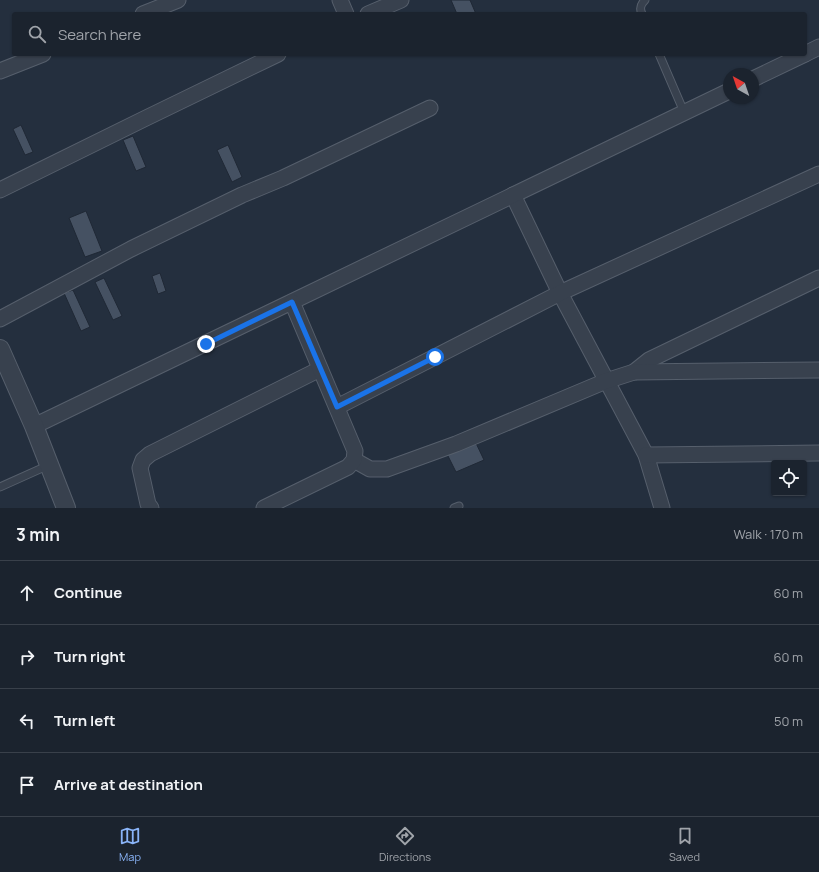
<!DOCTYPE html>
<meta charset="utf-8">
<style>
:root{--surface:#1b232e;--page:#242b36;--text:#f1f3f6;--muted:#a0a4aa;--line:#39404a;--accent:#8ab4f8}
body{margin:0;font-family:Manrope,sans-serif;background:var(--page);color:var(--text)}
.controls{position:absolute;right:12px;bottom:12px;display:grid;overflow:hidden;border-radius:4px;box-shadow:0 1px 3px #0004}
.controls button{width:36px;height:36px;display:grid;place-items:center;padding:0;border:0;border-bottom:1px solid var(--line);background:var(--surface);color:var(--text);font:20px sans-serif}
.compass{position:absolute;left:723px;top:68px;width:36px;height:36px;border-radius:50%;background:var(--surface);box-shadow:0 1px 3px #0004;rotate:320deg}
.stop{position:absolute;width:12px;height:12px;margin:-9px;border:3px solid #1a73e8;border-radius:50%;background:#fff}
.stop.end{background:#1a73e8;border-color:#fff;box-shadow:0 1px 4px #0008}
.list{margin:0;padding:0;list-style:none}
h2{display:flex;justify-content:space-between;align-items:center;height:52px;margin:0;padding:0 16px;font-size:17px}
h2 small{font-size:13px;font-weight:400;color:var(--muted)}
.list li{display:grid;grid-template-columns:26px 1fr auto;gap:12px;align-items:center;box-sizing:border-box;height:64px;padding:0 16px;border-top:1px solid var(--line)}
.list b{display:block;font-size:15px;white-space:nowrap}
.list em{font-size:13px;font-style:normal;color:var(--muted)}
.icon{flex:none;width:22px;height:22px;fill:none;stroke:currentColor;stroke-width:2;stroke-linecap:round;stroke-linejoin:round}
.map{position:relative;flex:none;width:819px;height:508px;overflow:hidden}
.search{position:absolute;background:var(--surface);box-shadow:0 1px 3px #0004;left:12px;right:12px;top:12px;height:44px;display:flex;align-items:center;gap:10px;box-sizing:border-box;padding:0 14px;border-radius:4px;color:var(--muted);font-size:15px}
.sheet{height:308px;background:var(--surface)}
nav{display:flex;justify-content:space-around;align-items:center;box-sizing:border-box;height:56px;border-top:1px solid var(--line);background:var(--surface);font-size:11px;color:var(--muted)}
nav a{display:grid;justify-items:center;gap:2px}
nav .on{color:var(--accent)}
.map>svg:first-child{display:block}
.building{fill:#455162;stroke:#1f2835}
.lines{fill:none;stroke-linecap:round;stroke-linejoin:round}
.service-casing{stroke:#565f6c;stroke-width:9}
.minor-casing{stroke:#565f6c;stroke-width:17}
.tertiary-casing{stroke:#565f6c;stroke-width:20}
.service{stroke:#38414e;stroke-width:7}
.minor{stroke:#38414e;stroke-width:15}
.tertiary{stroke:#38414e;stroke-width:18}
.route{stroke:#1a73e8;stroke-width:5}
</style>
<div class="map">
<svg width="819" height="508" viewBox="0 0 819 508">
<rect width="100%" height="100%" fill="#242f3e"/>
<g class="building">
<polygon points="451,0 470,0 476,14 457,14"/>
<polygon points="21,125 33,152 25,155 13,129"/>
<polygon points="133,136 146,167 136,171 123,140"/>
<polygon points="228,145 242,177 232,182 217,150"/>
<polygon points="86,211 102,251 85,257 69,218"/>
<polygon points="160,273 166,291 158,294 152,276"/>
<polygon points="104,278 122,316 113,320 95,282"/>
<polygon points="73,290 90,327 81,331 64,293"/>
<polygon points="475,441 484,460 456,472 447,454"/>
</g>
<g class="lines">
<defs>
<g id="service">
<path d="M642 14C639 8 641 4 645 0"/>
<polyline points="659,54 684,112"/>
<polyline points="0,487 49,465"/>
<polyline points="454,508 459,506"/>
</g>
<g id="minor">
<polyline points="340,0 346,14"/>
<polyline points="143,14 178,0"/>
<polyline points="368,14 401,0"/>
<polyline points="805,54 819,47"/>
<polyline points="0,71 43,54"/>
<polyline points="753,79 805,54"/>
<polyline points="0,190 144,119 278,54"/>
<polyline points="513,195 560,293 646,455 662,508"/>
<polyline points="0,319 131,249 242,195 283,178 430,108"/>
<polyline points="634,372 649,360 819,278"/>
<polyline points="337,407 560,293 819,174"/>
<polyline points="34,426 729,91"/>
<polyline points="646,455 819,453"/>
<polyline points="354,460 370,469 387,469 456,444 606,381 634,372 819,370"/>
<polyline points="151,508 148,504 140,468 143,460 150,454 320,369"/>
<polyline points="264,508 348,467 354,460 355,451 292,302"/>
</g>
<polyline id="tertiary" points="0,349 34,426 66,508"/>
</defs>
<use href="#service" class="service-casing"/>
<use href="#minor" class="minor-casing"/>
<use href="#tertiary" class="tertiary-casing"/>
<use href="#service" class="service"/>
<use href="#minor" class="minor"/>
<use href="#tertiary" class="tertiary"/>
</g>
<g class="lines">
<polyline class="route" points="206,344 292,302 337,407 435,357"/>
</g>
</svg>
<div class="controls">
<button><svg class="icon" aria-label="locate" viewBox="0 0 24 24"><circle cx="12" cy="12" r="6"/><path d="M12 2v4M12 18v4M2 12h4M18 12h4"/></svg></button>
</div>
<svg class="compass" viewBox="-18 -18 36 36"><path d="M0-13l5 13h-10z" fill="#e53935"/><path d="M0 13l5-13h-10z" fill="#a0a4aa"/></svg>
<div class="stop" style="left:435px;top:357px"></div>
<div class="stop end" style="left:206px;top:344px"></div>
<div class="search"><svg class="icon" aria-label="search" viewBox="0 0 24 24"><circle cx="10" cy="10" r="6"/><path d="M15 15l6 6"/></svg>Search here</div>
</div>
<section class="sheet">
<h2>3 min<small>Walk · 170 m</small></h2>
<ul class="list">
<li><svg class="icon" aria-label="ahead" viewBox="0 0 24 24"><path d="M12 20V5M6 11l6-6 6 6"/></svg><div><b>Continue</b></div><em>60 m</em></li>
<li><svg class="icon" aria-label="right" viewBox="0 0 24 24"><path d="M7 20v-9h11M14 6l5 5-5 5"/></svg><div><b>Turn right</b></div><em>60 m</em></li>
<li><svg class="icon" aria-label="left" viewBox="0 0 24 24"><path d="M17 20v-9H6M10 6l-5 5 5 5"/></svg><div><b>Turn left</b></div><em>50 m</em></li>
<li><svg class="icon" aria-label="arrive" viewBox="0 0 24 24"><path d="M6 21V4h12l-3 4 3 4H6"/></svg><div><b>Arrive at destination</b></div></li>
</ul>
</section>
<nav>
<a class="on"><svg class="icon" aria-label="map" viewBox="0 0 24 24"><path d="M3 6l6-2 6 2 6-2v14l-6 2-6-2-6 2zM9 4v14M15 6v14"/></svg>Map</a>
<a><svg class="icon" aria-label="directions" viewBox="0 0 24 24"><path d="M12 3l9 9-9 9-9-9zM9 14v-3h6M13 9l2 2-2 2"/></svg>Directions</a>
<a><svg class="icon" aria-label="saved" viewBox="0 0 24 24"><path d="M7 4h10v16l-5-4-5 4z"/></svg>Saved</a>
</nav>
